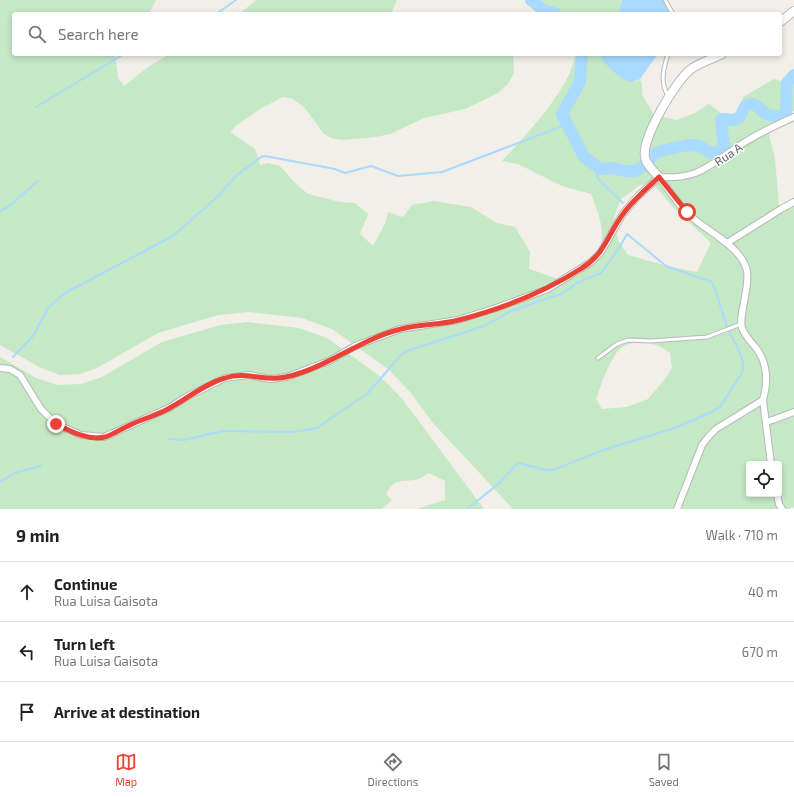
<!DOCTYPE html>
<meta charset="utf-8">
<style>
:root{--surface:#fff;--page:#f2f2f2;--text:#222;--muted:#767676;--line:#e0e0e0;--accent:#ea4335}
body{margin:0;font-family:"Exo 2",sans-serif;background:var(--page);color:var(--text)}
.controls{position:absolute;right:12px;bottom:12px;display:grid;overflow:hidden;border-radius:4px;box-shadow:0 2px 6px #0003}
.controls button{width:36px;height:36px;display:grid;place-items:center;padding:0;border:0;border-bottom:1px solid var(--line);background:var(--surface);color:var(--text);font:20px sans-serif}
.stop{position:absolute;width:12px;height:12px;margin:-9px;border:3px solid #ea4335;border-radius:50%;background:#fff}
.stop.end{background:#ea4335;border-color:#fff;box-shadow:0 1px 4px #0008}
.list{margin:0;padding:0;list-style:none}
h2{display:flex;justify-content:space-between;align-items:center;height:52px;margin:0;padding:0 16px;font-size:17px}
h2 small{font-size:13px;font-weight:400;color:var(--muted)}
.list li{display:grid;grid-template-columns:26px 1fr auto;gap:12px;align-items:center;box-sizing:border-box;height:60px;padding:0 16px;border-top:1px solid var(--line)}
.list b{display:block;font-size:15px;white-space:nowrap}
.list p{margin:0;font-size:13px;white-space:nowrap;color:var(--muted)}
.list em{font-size:13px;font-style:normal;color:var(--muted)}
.icon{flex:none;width:22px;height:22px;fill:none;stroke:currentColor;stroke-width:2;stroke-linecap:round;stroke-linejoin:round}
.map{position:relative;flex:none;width:794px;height:509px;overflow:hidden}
.search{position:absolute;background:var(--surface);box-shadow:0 2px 6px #0003;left:12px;right:12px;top:12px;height:44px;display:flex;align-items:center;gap:10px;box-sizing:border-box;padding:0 14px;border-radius:4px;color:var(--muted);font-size:15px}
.sheet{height:232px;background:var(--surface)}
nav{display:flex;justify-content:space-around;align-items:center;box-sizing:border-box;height:56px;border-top:1px solid var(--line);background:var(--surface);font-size:11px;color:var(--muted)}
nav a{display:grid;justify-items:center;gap:2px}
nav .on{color:var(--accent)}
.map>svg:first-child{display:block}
.green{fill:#c5e8c5;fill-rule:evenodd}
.water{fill:#aadaff}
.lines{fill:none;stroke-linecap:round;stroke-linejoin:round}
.stream{stroke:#aadaff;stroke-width:2}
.river{stroke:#aadaff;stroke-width:12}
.lane-casing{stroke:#b5b8bc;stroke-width:5}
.street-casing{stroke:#b5b8bc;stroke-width:8}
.secondary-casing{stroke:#b6babf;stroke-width:10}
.lane{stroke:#fff;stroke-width:3}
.street{stroke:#fff;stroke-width:6}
.secondary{stroke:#fff;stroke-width:8}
.route{stroke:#ea4335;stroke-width:5}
.labels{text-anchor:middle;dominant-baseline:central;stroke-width:3;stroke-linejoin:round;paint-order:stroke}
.street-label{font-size:12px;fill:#5f6368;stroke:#fff}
</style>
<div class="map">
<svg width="794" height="509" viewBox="0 0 794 509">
<rect width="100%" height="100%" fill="#f1efe8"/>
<g class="green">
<path d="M0 0H156L149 14H14V54H115L118 78 124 86 148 67 170 54H511L513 56 514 73 508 84 498 93 465 109 424 118 390 134 376 137 343 140 331 138 324 134 305 108 293 99 283 97 260 109 237 125 230 132 255 149 260 165 269 163 280 166 295 183 308 194 340 202 355 203 368 214 360 234 373 246 386 222 388 212 403 217 412 205 434 201 471 207 497 223 515 227 530 252 529 269C541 272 554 280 567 279 576 278 582 273 588 267 611 247 601 218 591 194L562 186 518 164 502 161C524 138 573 85 575 54H600L601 58 637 81 640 79 642 84V95L654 115 677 120 695 113 709 104 730 120 743 114V97L774 79 794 85V111L779 118 767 127 775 158 779 208 794 201V507L788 509H513L433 423 411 393 388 369 332 329 302 318 249 312 218 315 158 333 97 368 80 374 60 375 41 368 0 345ZM663 183 654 185 673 207 711 243 697 272 674 268 628 255 618 240 614 217 621 199 640 185ZM634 342C649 342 659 344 670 353L672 368 665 379 648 399 627 407 602 409 596 399C601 385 610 357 622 347 625 345 630 344 634 342ZM749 464H779V494H749Z"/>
<polygon points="256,0 397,0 391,14 239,14"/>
<polygon points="526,0 622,0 618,14 551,14"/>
<path d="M248 322 299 328 327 338 381 377 403 400 484 509H416L445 500V481L429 473C424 476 419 480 414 480 399 482 394 479 386 494L392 500 382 509H0V357L36 378 58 385 81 384 102 377 162 342 221 325Z"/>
</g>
<g class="water">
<polygon points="622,0 664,0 670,14 618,14"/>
<path d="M658 54 640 79 631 82C622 81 603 64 600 55Z"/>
</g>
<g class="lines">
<g class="stream">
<polyline points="216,14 236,0"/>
<polyline points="36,107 124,54"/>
<polyline points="595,165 598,179 623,203"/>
<polyline points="0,211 8,207 38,181"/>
<polyline points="13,357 33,336 48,308 65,293 173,236 215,199 237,175 261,157 265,156 335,169 345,173 371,166 398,176 442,172 568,124"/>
<path d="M169 439 184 440 223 431 294 432 317 428 368 393 401 355 407 351 484 326 511 311 563 293 577 283 601 273 619 248 627 234 666 266 712 282C718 297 722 312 727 327 732 340 747 358 742 373L720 407 712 412 672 429 606 449 553 470H546L518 463 497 485 467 509"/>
<polyline points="0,482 17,472 41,466"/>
</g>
<g class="river">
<polyline points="531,0 543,10 556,14"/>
<path d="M582 54 580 82 562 114 584 157 601 169 613 168 625 171H635L647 164 652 155 661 151 688 145 699 146 711 153 720 152 724 146 721 120 724 119 732 120 739 118 746 105C756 101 759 109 766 114 770 116 778 116 783 117L786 115 787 83 794 75"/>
</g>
<defs>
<g id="lane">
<polyline points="665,0 673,14"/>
<path d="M668 54C663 70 660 82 668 96"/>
<polyline points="598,358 617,344 628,340 651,341 707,337 741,324"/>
</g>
<g id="street">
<path d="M659 177C668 189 677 202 687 213 704 230 742 246 747 271 750 288 738 316 742 328 745 336 751 342 756 348 768 363 768 383 763 400L716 429 709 436 702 445 677 509"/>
<path d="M659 177C702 180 712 162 745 142 761 132 777 125 794 117"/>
<polyline points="727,243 781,209 794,202"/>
<polyline points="0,368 10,369 20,375 41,409 56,424 81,435 104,437 169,408 188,396 225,378 249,375 270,379 287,377 329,361 355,346 400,329 458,320 496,308 548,289 591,262 601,252 622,215 637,197 659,177"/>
<polyline points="763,400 771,464"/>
<polyline points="767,422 794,412"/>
<polyline points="777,494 779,504 782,509"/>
</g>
<g id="secondary">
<polyline points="780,22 794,11"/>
<path d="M659 177C654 171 646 165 645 157 641 139 676 80 691 69 700 63 712 59 722 54"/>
</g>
</defs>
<use href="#lane" class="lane-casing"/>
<use href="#street" class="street-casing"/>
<use href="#secondary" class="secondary-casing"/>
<use href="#lane" class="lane"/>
<use href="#street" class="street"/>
<use href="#secondary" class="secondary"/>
</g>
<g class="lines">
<path class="route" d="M56 424C70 431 88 441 105 437 114 434 121 429 130 425 142 419 155 416 168 409 187 399 204 384 225 378 246 371 266 382 286 377 327 368 360 339 401 329 419 324 440 325 459 320 501 309 545 292 582 268 605 254 608 234 623 214 633 200 646 189 659 177L687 212"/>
</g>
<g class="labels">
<g class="street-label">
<text transform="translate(728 154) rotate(-34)">Rua A</text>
</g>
</g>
</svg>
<div class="controls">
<button><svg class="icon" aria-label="locate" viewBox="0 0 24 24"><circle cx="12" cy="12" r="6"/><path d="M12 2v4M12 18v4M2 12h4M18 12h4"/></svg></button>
</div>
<div class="stop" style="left:687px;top:212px"></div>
<div class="stop end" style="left:56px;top:424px"></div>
<div class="search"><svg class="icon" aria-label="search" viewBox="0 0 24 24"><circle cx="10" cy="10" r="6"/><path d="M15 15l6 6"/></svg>Search here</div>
</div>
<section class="sheet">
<h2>9 min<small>Walk · 710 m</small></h2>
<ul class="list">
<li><svg class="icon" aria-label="ahead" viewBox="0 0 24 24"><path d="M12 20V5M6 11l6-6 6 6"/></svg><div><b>Continue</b><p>Rua Luisa Gaisota</p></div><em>40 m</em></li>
<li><svg class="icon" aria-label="left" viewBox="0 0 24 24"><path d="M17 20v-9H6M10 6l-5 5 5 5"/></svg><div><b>Turn left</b><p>Rua Luisa Gaisota</p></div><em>670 m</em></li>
<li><svg class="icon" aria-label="arrive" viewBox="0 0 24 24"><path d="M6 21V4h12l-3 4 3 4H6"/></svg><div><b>Arrive at destination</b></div></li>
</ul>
</section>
<nav>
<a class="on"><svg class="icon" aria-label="map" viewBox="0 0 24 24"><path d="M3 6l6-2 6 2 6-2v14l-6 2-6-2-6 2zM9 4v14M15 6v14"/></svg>Map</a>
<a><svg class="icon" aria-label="directions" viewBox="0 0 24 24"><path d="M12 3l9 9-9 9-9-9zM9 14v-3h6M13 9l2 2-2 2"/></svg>Directions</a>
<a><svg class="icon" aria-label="saved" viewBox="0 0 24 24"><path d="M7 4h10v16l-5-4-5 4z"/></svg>Saved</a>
</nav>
